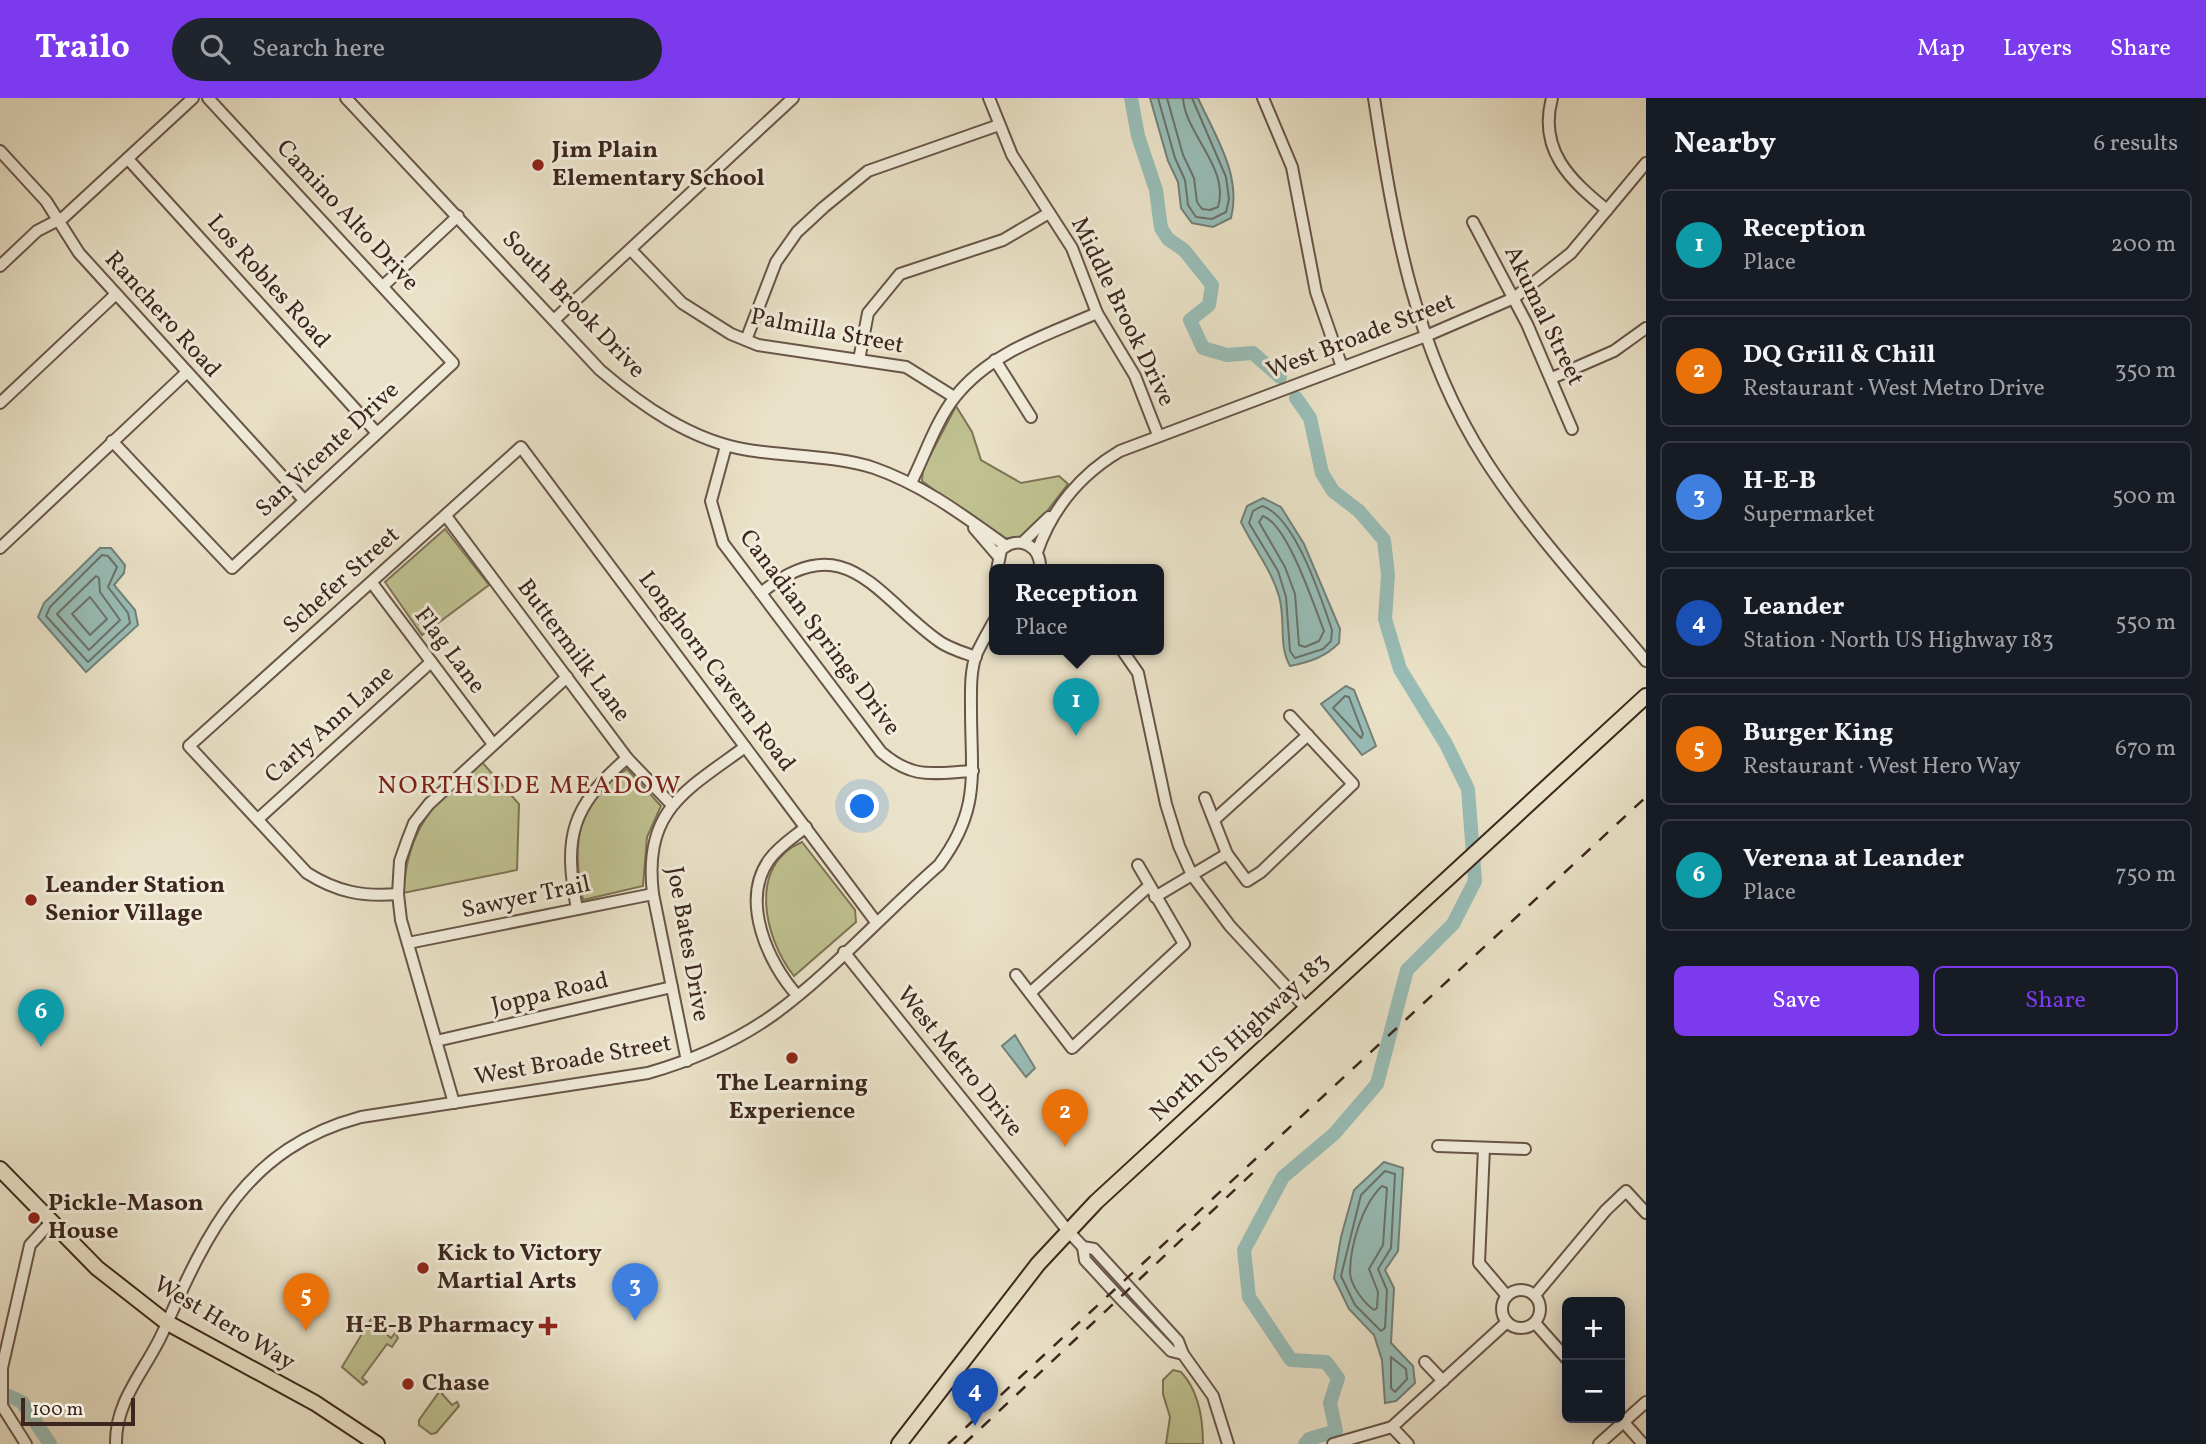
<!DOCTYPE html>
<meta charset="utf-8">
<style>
:root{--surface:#171b24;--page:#20242c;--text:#f1f3f6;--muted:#9ea1a6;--line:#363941;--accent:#7c3aed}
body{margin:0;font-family:Vollkorn,serif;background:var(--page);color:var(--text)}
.controls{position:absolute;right:21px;bottom:21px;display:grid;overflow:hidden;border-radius:10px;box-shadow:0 4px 18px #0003}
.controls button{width:63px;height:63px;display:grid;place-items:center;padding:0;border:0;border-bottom:2px solid var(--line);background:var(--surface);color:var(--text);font:35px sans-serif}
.scale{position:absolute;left:21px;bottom:18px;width:114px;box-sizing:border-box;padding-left:7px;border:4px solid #3c261d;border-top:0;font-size:19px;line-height:24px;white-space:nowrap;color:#3c261d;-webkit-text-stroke:5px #f1ecdb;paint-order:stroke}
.you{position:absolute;left:863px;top:709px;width:24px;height:24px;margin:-18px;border:5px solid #fff;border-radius:50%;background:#1a73e8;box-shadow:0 0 0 10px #1a73e833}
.badge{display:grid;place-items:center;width:46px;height:46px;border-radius:50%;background:var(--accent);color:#fff;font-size:23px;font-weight:700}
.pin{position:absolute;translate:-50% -58px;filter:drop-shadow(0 2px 4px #0008)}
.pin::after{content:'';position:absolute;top:37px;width:24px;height:21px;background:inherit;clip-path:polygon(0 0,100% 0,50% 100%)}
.popup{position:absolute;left:989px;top:466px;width:175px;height:91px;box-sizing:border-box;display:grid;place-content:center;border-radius:10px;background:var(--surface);filter:drop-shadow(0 2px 5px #0005);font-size:23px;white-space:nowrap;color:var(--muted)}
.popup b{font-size:26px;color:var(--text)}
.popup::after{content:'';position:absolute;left:50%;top:100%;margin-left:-14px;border:14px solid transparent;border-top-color:var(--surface)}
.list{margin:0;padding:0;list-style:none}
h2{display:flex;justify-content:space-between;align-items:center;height:91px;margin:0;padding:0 28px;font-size:30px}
h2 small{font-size:23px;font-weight:400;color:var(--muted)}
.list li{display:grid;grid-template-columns:46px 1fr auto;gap:21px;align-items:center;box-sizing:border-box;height:112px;margin:0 14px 14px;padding:0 14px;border:2px solid var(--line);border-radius:10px}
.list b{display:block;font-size:26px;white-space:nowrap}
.list p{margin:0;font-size:23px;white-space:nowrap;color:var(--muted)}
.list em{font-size:23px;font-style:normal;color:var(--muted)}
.actions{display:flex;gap:14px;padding:21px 28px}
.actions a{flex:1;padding:16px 0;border:2px solid var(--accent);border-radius:10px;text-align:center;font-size:24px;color:var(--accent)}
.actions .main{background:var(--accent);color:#fff}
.icon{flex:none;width:38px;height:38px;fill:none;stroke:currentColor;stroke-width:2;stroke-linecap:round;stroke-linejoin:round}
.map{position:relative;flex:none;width:1646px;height:1346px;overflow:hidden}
header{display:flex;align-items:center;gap:42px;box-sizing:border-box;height:98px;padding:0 35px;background:var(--accent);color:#fff}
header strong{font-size:33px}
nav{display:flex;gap:38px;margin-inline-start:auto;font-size:24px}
.search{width:490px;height:63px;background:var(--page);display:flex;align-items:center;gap:18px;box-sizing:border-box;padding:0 24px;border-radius:38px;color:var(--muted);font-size:26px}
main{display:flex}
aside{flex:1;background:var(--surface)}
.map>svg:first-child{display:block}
.green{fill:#bfc190;stroke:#7e7456;stroke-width:2}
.water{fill:#98bdb7;stroke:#738179;stroke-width:2}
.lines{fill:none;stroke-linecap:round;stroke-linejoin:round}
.shore{stroke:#6a726a;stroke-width:2}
.river{stroke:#98bdb7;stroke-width:14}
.minor-casing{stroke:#685548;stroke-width:14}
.major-casing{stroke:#3c261d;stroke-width:18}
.minor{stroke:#f1ecdb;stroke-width:10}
.major{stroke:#eae2c8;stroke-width:14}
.rail{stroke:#3c261d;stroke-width:2.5;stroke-dasharray:12 12;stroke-linecap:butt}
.poi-dot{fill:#8f2418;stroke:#f1ecdb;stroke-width:2.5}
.labels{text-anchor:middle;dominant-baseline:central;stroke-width:6;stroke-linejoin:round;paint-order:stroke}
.poi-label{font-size:24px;font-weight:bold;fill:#3c261d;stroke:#f1ecdb;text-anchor:start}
.street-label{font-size:24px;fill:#3c261d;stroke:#f1ecdb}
.neighbourhood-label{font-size:26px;letter-spacing:2px;fill:#7a1f14;stroke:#f1ecdb}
</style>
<header>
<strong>Trailo</strong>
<div class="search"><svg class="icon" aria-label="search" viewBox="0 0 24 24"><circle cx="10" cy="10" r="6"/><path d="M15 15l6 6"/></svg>Search here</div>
<nav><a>Map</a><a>Layers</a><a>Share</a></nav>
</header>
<main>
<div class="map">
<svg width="1646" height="1346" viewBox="0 0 1646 1346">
<rect width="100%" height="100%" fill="#eae2c8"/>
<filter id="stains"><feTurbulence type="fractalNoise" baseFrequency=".00286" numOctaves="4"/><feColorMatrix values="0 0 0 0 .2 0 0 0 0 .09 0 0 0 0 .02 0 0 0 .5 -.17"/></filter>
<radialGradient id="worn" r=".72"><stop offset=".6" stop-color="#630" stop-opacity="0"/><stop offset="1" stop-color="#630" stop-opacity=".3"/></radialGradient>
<g class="green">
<polygon points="956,308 972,334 981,362 1021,385 1059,378 1068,386 1028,438 1001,441 922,383 923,371"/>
<polygon points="445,431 489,487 422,537 385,484"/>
<path d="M481 663 519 706 517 772 403 795C408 728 433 706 481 663Z"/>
<path d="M627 671 661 708 647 739 643 788 583 802C571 746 576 704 627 671Z"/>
<path d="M802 744 855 812 856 824 794 878C764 840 747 767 802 744Z"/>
<polygon points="371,1221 381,1223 379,1230 391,1240 395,1235 398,1240 392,1249 387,1246 362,1280 367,1284 363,1287 342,1269"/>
<path d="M1173 1272 1181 1274C1199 1293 1203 1321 1203 1346H1166L1170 1319 1163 1296V1282Z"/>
<polygon points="442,1290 446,1291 442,1296 452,1307 457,1304 459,1308 436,1335 431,1336 419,1327 419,1322"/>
</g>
<g class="water">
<path d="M1150 0H1198C1215 38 1242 77 1231 120L1213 129 1192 125 1181 110 1178 84 1168 63Z"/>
<path d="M1263 400 1281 409 1304 446 1340 531 1339 545C1325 559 1310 564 1290 568 1278 547 1286 522 1279 498 1271 471 1253 449 1241 424L1247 408Z"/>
<polygon points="100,450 111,450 125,467 124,475 114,487 135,512 138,527 86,574 38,519 44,505"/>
<polygon points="1346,588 1354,592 1376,648 1362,657 1321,606"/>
<polygon points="1015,937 1035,970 1026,979 1002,948"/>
<polygon points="1384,1064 1403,1070 1398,1153 1385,1172 1394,1190 1391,1245 1413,1268 1415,1285 1396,1303 1385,1305 1382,1262 1374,1237 1349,1211 1334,1180 1341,1139 1354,1092"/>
</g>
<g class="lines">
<g class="shore">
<polyline points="1158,0 1175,60 1185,82 1188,107 1196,119 1212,121 1226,114 1229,101 1226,79 1192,0"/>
<path d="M1167 0 1183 57 1194 80 1197 104 1202 111 1210 112 1218 109C1230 70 1185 36 1183 0"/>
<path d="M1262 408C1295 418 1321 500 1332 532L1331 543 1323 551 1295 560 1290 553 1286 499 1278 473 1249 425 1253 413Z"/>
<path d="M1263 418C1288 427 1314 508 1324 533L1319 543 1305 549 1299 547 1295 496 1285 469 1259 424Z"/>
<polygon points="102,457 108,458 117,469 108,489 128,515 130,525 88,564 46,518 50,509"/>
<polygon points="96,478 99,480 100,494 120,522 89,552 57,516"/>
<polygon points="90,499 107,521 90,537 72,516"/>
<polygon points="1345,598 1349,599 1363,636 1361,640 1333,610"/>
<polygon points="1385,1073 1395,1076 1391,1150 1378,1171 1387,1192 1385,1230 1381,1233 1355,1207 1341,1178 1361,1097"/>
<path d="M1382 1088 1387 1090 1383 1147 1369 1171 1378 1194 1377 1210 1374 1212C1364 1205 1351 1188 1350 1175 1350 1148 1362 1107 1382 1088Z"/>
<polygon points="1391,1259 1406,1271 1407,1281 1395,1294 1391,1290"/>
</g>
<g class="river">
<polyline points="1131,0 1138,38 1156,92 1161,130 1168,141 1184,152 1212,187 1209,207 1190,222 1203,250 1227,257 1253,255 1280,279"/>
<polyline points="1296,300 1310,320 1322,375 1333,393 1359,413 1384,442 1388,477 1385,521 1400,571 1446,646 1468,691 1475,783 1453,826 1407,872 1377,986 1334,1036 1283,1079 1244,1152 1249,1199 1291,1262 1326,1264 1338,1280 1330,1305 1336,1333 1309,1341 1305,1346"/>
<polyline points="0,1294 22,1304 50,1346"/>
</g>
<defs>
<g id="minor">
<path d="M346 0 600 272C642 308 692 343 748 352 785 358 839 358 874 370 923 387 964 418 1006 448"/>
<polyline points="989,0 1012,57 1072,150 1097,215 1135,278 1158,337"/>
<polyline points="1263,0 1292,69 1316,194 1342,269"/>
<path d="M1374 0C1394 129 1414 251 1486 363 1532 434 1592 498 1646 563"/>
<path d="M1552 0C1538 52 1570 82 1607 112"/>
<polyline points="0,53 46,103 79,155 303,401"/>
<polyline points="128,61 377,335"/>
<polyline points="1473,124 1527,226 1572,331"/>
<polyline points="631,152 682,205 731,236 758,247 906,269 954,299"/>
<polyline points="0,168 37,133 64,119 193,0"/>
<polyline points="383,188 458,118"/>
<polyline points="554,222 793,0"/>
<polyline points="746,242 776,164 797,134 824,109 868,73 999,27"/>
<polyline points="859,262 868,215 900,176 1003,142 1049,115"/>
<polyline points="995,262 1031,319"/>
<polyline points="1552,280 1614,253 1646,230"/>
<polyline points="0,305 116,196"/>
<polyline points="112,343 232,470 453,265 208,0"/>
<path d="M726 348 711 403 723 445 881 654C914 682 932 675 973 673"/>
<path d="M911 385C925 357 936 323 955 299 990 254 1047 237 1097 215"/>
<polyline points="446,418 627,660 672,707"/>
<polyline points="974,430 998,458"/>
<polyline points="1023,444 1049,419"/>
<polyline points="0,450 186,275"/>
<path d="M1037 454C1052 411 1081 376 1120 353L1426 238 1514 200 1571 155 1646 65"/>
<path d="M997 472 1001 452C1019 436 1042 448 1040 472"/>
<polyline points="372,485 493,646"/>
<path d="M761 495C844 427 876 497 936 541 947 550 962 554 976 559"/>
<polyline points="1122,552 1138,575 1166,706 1179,748 1192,777 1230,828 1306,910"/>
<polyline points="1205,700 1227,756 1247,783 1261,774 1353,686 1290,618"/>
<polyline points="258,721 431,564"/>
<polyline points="1214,722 1308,637"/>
<path d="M398 796C363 799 337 794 307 775L189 648 521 349 876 824"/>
<polyline points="1155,799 1227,756"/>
<path d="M577 811C563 739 571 709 627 660"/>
<polyline points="408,845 653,796"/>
<polyline points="844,854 1068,1133 1083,1149 1094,1151 1178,1243 1183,1256 1213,1298 1228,1346"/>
<polyline points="1016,877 1072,950 1184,846 1138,767"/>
<polyline points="1030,895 1149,788"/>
<path d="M797 897C768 865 740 803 769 762 779 748 794 739 806 729"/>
<polyline points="436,943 672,889"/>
<path d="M687 963 653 796C643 712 685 693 745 649"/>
<polyline points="454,1005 401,822 398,796 400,763 407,743 414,725 429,706 567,579"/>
<polyline points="1438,1048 1525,1051"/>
<polyline points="1484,1050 1479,1165 1507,1198"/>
<polyline points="1083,1149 1085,1162 1121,1201 1171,1253 1183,1256"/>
<circle cx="1521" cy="1211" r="19"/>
<polyline points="1535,1197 1606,1112 1626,1093 1646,1115"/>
<polyline points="1535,1225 1567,1261"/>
<polyline points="1425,1264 1443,1283"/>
<polyline points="1620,1320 1643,1346"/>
<polyline points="1392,1329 1408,1346"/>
<polyline points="26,1346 2,1308 2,1270 30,1147 50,1125"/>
<path d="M116 1346C115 1302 146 1272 163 1234 208 1132 246 1050 361 1019L648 975C693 962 735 944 773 917 830 876 885 814 939 767 981 711 971 676 971 612 971 594 970 574 976 557 981 546 988 534 994 523"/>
<polyline points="1333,1346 1392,1329 1507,1224"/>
<polyline points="1599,1346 1646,1304"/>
</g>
<g id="major">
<polyline points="0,1071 97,1170 166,1224 315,1305 377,1346"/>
<polyline points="899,1346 1038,1166 1096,1104 1646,598"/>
</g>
</defs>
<use href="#minor" class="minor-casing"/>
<use href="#major" class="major-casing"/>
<use href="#minor" class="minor"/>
<use href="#major" class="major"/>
<g class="rail">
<polyline points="948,1346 1646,699"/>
<polyline points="964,1346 1259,1069"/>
</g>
</g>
<g class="poi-dot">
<circle cx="538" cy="67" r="7"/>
<circle cx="31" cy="802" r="7"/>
<circle cx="792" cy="960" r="7"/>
<circle cx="34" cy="1120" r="7"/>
<circle cx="423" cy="1170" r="7"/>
<path d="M544.5 1217.5h7v7h7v7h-7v7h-7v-7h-7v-7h7z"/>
<circle cx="408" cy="1286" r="7"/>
</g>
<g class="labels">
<g class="poi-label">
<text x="552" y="53">Jim Plain<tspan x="552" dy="28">Elementary School</tspan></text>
<text x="45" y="788">Leander Station<tspan x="45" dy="28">Senior Village</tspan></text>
<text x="792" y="986" text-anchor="middle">The Learning<tspan x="792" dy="28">Experience</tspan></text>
<text x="48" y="1106">Pickle-Mason<tspan x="48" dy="28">House</tspan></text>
<text x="437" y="1156">Kick to Victory<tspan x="437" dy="28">Martial Arts</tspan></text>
<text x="534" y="1228" text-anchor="end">H-E-B Pharmacy</text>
<text x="422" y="1286">Chase</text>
</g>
<g class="street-label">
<text transform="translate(347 118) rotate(47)">Camino Alto Drive</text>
<text transform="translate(268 184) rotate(48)">Los Robles Road</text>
<text transform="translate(573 207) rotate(46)">South Brook Drive</text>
<text transform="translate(1122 214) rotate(64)">Middle Brook Drive</text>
<text transform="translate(162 217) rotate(48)">Ranchero Road</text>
<text transform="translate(1543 218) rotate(64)">Akumal Street</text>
<text transform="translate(827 234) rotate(11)">Palmilla Street</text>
<text transform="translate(1361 239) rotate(-21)">West Broade Street</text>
<text transform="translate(328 352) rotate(-43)">San Vicente Drive</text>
<text transform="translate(342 483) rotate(-42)">Schefer Street</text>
<text transform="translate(819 535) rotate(53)">Canadian Springs Drive</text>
<text transform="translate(449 553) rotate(53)">Flag Lane</text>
<text transform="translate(573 553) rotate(53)">Buttermilk Lane</text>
<text transform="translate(716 574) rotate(53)">Longhorn Cavern Road</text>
<text transform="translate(330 627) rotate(-42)">Carly Ann Lane</text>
<text transform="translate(526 800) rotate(-12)">Sawyer Trail</text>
<text transform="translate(687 846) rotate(80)">Joe Bates Drive</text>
<text transform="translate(550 896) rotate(-13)">Joppa Road</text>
<text transform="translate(1240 940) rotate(-43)">North US Highway 183</text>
<text transform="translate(573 963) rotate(-10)">West Broade Street</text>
<text transform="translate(959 964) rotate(51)">West Metro Drive</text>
<text transform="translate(224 1226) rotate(31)">West Hero Way</text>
</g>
<g class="neighbourhood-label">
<text x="530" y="688">NORTHSIDE MEADOW</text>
</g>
</g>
<rect width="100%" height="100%" filter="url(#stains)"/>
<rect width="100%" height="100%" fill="url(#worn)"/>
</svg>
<div class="controls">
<button>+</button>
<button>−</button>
</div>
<div class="scale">100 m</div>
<div class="you"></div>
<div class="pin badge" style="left:1076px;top:638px;background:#0f9aa8">1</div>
<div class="popup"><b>Reception</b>Place</div>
<div class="pin badge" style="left:1065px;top:1049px;background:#e8710a">2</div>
<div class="pin badge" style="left:635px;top:1223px;background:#3f7fe0">3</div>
<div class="pin badge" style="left:975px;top:1328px;background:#1a4fb4">4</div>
<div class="pin badge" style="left:306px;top:1233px;background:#e8710a">5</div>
<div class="pin badge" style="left:41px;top:949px;background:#0f9aa8">6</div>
</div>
<aside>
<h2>Nearby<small>6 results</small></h2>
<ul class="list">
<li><span class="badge" style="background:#0f9aa8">1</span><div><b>Reception</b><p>Place</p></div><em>200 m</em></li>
<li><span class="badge" style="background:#e8710a">2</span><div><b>DQ Grill &amp; Chill</b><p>Restaurant · West Metro Drive</p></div><em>350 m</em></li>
<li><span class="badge" style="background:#3f7fe0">3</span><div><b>H-E-B</b><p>Supermarket</p></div><em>500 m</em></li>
<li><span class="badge" style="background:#1a4fb4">4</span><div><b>Leander</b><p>Station · North US Highway 183</p></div><em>550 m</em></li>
<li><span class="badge" style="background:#e8710a">5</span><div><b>Burger King</b><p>Restaurant · West Hero Way</p></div><em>670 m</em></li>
<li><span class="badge" style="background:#0f9aa8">6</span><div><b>Verena at Leander</b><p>Place</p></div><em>750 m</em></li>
</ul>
<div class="actions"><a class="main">Save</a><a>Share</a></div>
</aside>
</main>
